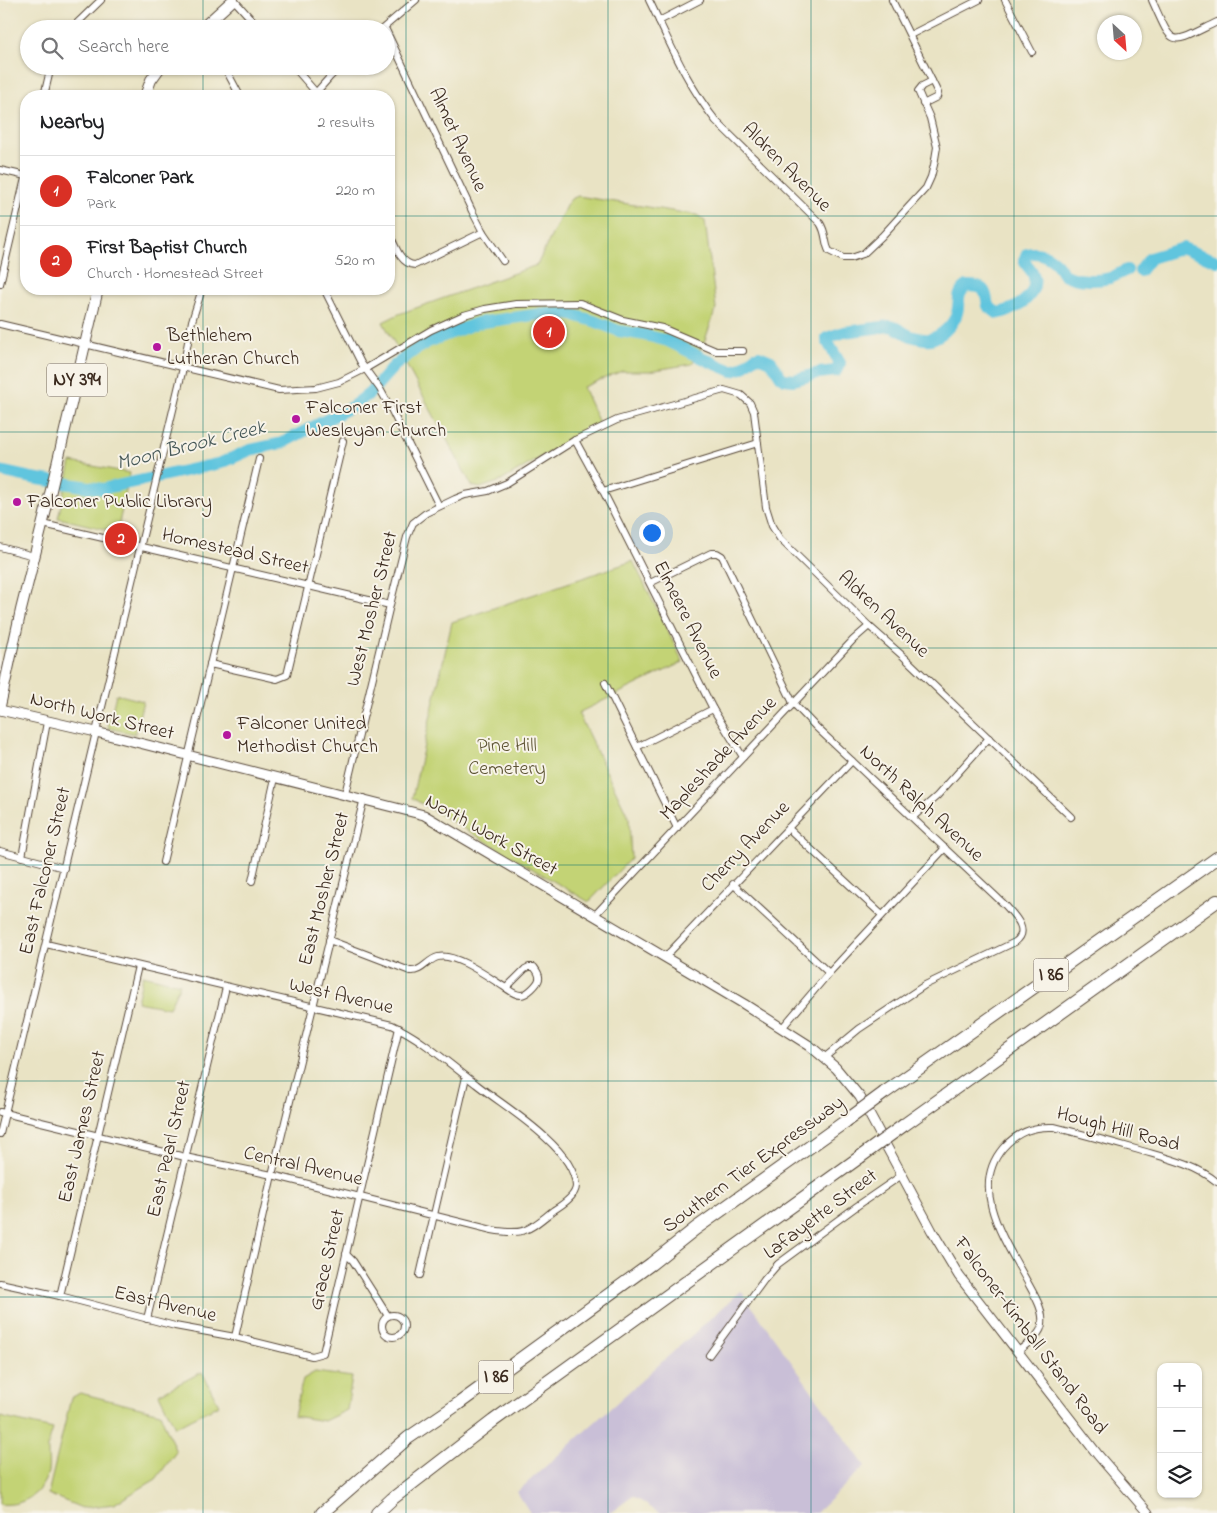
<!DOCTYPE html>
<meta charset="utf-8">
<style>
:root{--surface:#fff;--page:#f6f6f6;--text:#202124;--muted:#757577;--line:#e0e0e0;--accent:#d93025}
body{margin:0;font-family:"Indie Flower",sans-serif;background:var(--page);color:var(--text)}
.controls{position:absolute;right:15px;bottom:15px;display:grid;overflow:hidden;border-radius:10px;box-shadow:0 1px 4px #0004}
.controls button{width:45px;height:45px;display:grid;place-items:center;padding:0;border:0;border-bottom:1px solid var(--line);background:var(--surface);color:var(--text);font:25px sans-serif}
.compass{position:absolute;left:1097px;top:15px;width:45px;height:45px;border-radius:50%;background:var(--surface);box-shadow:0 1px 4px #0004;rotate:154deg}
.you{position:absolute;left:651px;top:532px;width:18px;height:18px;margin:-12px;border:4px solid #fff;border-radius:50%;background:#1a73e8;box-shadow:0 0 0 8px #1a73e833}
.badge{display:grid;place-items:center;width:32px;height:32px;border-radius:50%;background:var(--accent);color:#fff;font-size:16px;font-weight:700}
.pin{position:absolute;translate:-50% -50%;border:2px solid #fff;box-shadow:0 1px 5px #0006}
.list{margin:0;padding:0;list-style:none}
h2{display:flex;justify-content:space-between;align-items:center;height:65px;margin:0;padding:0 20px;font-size:21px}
h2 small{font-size:16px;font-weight:400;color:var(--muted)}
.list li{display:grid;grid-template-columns:32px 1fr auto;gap:15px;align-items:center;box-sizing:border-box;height:70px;padding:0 20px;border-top:1px solid var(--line)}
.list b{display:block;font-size:19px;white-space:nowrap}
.list p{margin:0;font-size:16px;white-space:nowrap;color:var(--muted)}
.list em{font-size:16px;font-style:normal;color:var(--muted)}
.icon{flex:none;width:28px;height:28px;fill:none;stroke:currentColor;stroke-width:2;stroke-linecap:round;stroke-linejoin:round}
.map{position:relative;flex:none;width:1217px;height:1513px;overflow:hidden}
.search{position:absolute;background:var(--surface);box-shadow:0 1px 4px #0004;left:20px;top:20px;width:375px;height:55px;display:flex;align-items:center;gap:12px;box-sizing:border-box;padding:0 18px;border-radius:28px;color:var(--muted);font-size:19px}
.panel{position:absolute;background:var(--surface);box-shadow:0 1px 4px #0004;left:20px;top:90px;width:375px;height:205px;border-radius:20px}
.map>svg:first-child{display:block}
.industrial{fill:#c9bfd7}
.green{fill:#c3d375;stroke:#7f7e4a}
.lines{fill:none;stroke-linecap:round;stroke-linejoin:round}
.river{stroke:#60c5de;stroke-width:12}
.minor-casing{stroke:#554637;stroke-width:8}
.tertiary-casing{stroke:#554637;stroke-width:11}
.primary-casing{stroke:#554637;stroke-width:12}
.motorway-casing{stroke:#554637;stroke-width:14}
.minor{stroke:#fff;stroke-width:6}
.tertiary{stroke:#fff;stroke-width:9}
.primary{stroke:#fff;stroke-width:10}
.motorway{stroke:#fff;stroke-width:12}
.motorway-bridge-casing{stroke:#554637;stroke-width:14;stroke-linecap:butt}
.motorway-bridge{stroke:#fff;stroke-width:12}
.grid{fill:none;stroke:#0f766e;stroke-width:1;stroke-opacity:0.55}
.poi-dot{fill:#b5179e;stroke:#f7f3e8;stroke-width:2}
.labels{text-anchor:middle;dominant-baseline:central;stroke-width:4;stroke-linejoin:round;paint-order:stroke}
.shield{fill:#f7f3e8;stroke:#73665b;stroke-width:1}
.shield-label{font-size:19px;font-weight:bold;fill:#3b2a1e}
.street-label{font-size:20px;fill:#3b2a1e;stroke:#f7f3e8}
.poi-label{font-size:20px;fill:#3b2a1e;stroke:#f7f3e8;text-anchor:start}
.park-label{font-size:20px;fill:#5d5434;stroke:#f7f3e8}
.water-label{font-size:21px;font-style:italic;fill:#465858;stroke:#f7f3e8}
</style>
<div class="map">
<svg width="1217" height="1513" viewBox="0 0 1217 1513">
<rect width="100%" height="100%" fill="#f7f3e8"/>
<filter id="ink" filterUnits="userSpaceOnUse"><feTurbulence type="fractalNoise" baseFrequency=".02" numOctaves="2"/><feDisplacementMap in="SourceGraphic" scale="10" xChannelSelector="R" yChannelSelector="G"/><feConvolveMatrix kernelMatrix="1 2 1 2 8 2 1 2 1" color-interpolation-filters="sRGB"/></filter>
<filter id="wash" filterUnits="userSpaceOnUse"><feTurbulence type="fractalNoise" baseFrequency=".0096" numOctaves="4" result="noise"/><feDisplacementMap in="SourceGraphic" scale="20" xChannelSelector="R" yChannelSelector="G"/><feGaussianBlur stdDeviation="1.12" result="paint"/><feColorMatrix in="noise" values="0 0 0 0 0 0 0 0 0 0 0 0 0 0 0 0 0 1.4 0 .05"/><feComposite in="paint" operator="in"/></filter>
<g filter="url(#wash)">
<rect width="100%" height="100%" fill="#e9e3c4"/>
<polygon class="industrial" points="741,1291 865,1466 816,1513 659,1513 633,1496 610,1513 530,1513 517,1492"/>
<g class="green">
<polygon points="578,196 697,215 705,221 716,308 704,343 692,364 649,371 622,371 583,387 599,423 501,481 480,488 472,486 383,322 399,314 537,265 567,204 571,199"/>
<polygon points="71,462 130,473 117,532 58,518"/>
<polygon points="633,561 683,662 578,713 629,818 631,858 589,902 412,798 452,622"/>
<polygon points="116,694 143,701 135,734 108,728"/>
<polygon points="143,975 180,984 169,1008 137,1002"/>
<polygon points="202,1372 219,1405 175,1427 159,1394"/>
<polygon points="315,1372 352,1377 347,1410 324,1421 294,1416 303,1379"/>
<polygon points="80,1393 160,1413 176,1452 156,1479 114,1504 82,1508 48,1494 71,1398"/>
<path d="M0 1417 53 1429C51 1436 47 1445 48 1452 48 1459 49 1465 48 1472 42 1494 22 1507 0 1504Z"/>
</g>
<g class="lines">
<g class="river">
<polyline points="1140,271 1150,258 1183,248 1217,261"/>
<path d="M0 471 32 478 102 489 221 463 250 450 282 443 353 406 370 393 394 366 415 350 426 343 477 323 541 314H570L594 321 619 331 645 335 668 341 711 362 732 371 742 368 755 357 759 356 771 361 781 377 785 379 794 380 819 373 836 371 840 363 827 341V338L844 332 890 326C900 328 905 335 914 337 919 338 925 340 930 339 941 337 954 324 957 313 960 302 956 293 967 286 986 286 985 290 988 306L997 313C1014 311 1038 297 1034 277 1033 271 1026 266 1024 260L1027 254C1039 250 1053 258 1060 268 1062 272 1063 275 1068 276 1079 281 1098 281 1110 278 1116 276 1121 272 1127 270"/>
</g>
</g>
</g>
<g filter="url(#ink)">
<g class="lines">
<defs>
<g id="minor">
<polyline points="234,0 260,29"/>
<path d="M649 0C669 41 687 85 716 121L820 223C827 234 824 241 829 251L843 258H851L863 254 882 236 926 188 931 177 934 165 937 147 930 118 918 91 922 86 932 81"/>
<polyline points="892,0 938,93 937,97 923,104"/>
<polyline points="1005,0 1032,52"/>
<path d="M1152 0C1174 49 1169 45 1217 22"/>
<polyline points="659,21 700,0"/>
<polyline points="71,29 101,0"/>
<polyline points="382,29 416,0"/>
<polyline points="386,30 472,211 483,232 503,261"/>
<polyline points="910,35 979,0"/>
<polyline points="224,66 240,96"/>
<polyline points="293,66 319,96"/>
<polyline points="44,96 51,66"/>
<polyline points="313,96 329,78 341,66"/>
<polyline points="0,170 26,176"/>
<path d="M389 232C394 243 400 265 415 265L483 232"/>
<polyline points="0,284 26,174"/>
<polyline points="324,289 361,363 380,389 390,407 439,506"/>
<polyline points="0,324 279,390 316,388 339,382 365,369 431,330 464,315 485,309 516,304 580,303 623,320 662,328 716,351 743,351"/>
<polyline points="575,440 603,491 713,709 743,757"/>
<polyline points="603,491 758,443"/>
<polyline points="43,524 390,605"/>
<polyline points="0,547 34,556"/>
<path d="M650 583 711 553H717L722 556 793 703 815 726 1005 905C1014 915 1031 931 1015 942L925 985 859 1029 824 1058"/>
<polyline points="210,664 277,679 287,675 343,441"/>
<polyline points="605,683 677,828"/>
<polyline points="637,747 713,709"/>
<polyline points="345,794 390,605 407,537 413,523 426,513 455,499 465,495 488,491 507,483 575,440 617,420 724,390 741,395 750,403 754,412 766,507 772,526 780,539 869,626 904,657 1071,817"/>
<polyline points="913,817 937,796 989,738"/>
<polyline points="788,828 882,915"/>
<polyline points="0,851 64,868"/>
<polyline points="22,857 47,722"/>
<polyline points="163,862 259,459"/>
<polyline points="252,881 275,778"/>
<polyline points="733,884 829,973"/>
<polyline points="594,916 853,640 869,626"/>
<path d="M329 940 410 971C422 972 427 960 438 957 455 952 491 979 506 988"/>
<polyline points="665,957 852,761"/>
<path d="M529 967H534C536 970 540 974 539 979 538 984 527 995 521 995 515 995 510 991 506 988L525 969Z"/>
<polyline points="782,1028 829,973 945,848"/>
<path d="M0 1112 185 1157 272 1175 492 1230C526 1236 528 1230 554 1210 562 1205 576 1196 576 1186 575 1168 558 1149 546 1138 525 1118 499 1102 476 1084 449 1064 423 1039 392 1025L46 944"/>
<polyline points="0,1134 183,368 192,321 202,289"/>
<polyline points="346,1254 353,1261 388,1316"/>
<polyline points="420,1275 466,1077"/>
<polyline points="0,1283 60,1296 175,1326 235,1337 312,1356 323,1353 399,1028"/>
<polyline points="60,1296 138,966"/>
<circle cx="393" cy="1326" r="11"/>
<polyline points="147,1319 226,987"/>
<polyline points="235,1337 272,1175 364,798"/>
<path d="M1017 1352C1025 1345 1041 1336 1042 1324 1044 1311 1035 1296 1029 1285 1008 1245 967 1190 1003 1148 1017 1132 1033 1126 1054 1127 1082 1134 1111 1142 1139 1150 1166 1158 1195 1164 1217 1182"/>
<polyline points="709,1355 764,1280 778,1264 857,1206 902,1175"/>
</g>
<polyline id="tertiary" points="0,710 96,732 424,815 744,1004 810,1046 836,1068 860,1097 932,1231 959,1276 1098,1455 1148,1513"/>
<g id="primary">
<polyline points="201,29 233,0"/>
<polyline points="145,96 151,80 161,66"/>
<polyline points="0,706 21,610 51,490 98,289"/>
</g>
<g id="motorway">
<polyline points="884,1093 1217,858"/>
<polyline points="904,1125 1217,901"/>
<polyline points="322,1513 408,1438 458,1404 651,1264 695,1229 846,1121"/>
<polyline points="377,1513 392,1499 493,1421 860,1157"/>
</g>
</defs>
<use href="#minor" class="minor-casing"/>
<use href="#tertiary" class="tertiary-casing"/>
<use href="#primary" class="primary-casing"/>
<use href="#motorway" class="motorway-casing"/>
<use href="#minor" class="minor"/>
<use href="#tertiary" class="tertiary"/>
<use href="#primary" class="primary"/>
<use href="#motorway" class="motorway"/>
<defs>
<g id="motorway-bridge">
<polyline points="846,1121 884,1093"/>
<polyline points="860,1157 904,1125"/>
</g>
</defs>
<use href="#motorway-bridge" class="motorway-bridge-casing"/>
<use href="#motorway-bridge" class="motorway-bridge"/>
</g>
</g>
<path class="grid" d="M203 0V29M406 0V1513M608 0V1513M811 0V1513M1014 0V1513M203 66V96M0 216H26M389 216H1217M203 289V1513M0 432H1217M0 648H1217M0 865H1217M0 1081H1217M0 1297H1217"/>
<g class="poi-dot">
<circle cx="157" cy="347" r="5"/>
<circle cx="296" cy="419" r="5"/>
<circle cx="17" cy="502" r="5"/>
<circle cx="227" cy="735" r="5"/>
</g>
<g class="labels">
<g class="shield">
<rect x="47" y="363.5" width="60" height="33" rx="4"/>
<rect x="1033.5" y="958.5" width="35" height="33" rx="4"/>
<rect x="478.5" y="1360.5" width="35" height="33" rx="4"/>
</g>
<g class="shield-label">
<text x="77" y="380">NY 394</text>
<text x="1051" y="975">I 86</text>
<text x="496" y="1377">I 86</text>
</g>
<g class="street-label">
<text transform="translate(457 140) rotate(65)">Almet Avenue</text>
<text transform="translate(786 168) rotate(45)">Aldren Avenue</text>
<text transform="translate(235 552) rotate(13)">Homestead Street</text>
<text transform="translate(373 609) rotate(-76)">West Mosher Street</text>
<text transform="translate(883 615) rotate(43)">Aldren Avenue</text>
<text transform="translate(687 620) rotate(63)">Elmeere Avenue</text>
<text transform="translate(102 717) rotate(14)">North Work Street</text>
<text transform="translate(719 759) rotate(-47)">Mapleshade Avenue</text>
<text transform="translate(921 804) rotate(43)">North Ralph Avenue</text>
<text transform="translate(491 836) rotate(29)">North Work Street</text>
<text transform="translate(746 847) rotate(-46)">Cherry Avenue</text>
<text transform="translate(46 871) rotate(-77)">East Falconer Street</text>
<text transform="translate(325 889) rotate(-76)">East Mosher Street</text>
<text transform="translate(341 997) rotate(13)">West Avenue</text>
<text transform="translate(83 1127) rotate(-77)">East James Street</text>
<text transform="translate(1118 1130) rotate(15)">Hough Hill Road</text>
<text transform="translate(170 1149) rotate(-77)">East Pearl Street</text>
<text transform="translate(754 1165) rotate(-36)">Southern Tier Expressway</text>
<text transform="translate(303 1167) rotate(13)">Central Avenue</text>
<text transform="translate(821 1215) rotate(-37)">Lafayette Street</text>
<text transform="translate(328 1260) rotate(-77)">Grace Street</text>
<text transform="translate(165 1305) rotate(13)">East Avenue</text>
<text transform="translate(1030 1336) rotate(53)">Falconer-Kimball Stand Road</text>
</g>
<g class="poi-label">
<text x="167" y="336">Bethlehem<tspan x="167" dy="23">Lutheran Church</tspan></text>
<text x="306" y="408">Falconer First<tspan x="306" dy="23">Wesleyan Church</tspan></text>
<text x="27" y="502">Falconer Public Library</text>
<text x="237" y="724">Falconer United<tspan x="237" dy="23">Methodist Church</tspan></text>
</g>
<g class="park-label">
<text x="507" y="746">Pine Hill<tspan x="507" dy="23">Cemetery</tspan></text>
</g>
<g class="water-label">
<text transform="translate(191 446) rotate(-14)">Moon Brook Creek</text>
</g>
</g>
</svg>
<div class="controls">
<button>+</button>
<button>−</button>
<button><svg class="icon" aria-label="layers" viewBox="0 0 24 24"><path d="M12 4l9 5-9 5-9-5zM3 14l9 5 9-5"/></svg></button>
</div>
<svg class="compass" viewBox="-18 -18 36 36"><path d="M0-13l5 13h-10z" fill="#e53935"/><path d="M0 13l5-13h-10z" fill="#757577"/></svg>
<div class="you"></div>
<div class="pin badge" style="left:549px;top:332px">1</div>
<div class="pin badge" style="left:121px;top:539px">2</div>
<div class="search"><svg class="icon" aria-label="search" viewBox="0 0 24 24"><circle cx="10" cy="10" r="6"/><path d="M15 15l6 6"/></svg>Search here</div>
<section class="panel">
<h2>Nearby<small>2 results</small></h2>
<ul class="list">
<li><span class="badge">1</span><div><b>Falconer Park</b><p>Park</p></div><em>220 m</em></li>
<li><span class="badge">2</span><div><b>First Baptist Church</b><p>Church · Homestead Street</p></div><em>520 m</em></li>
</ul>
</section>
</div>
